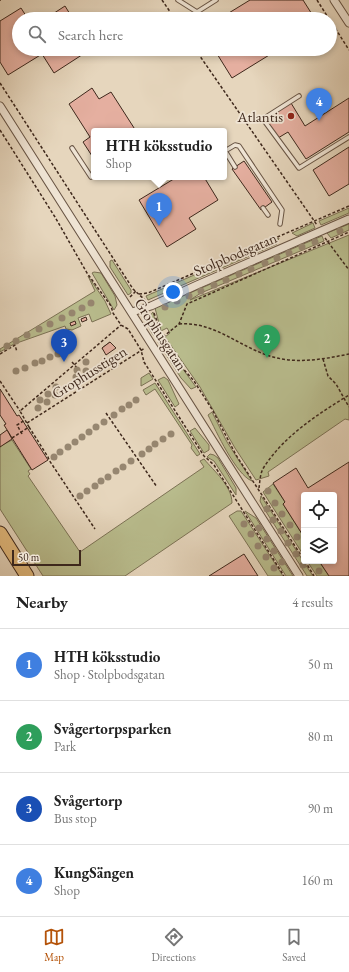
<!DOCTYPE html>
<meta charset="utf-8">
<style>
:root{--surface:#fff;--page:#f6f6f6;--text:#222;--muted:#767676;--line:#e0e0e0;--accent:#b45309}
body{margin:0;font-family:"EB Garamond",serif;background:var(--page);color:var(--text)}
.controls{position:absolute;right:12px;bottom:12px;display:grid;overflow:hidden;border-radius:4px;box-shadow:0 2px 6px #0003}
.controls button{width:36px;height:36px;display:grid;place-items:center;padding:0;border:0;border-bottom:1px solid var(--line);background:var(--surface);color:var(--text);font:20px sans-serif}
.scale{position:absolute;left:12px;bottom:10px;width:69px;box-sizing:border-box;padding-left:4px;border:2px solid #3e281c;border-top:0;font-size:11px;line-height:14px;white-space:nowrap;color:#3e281c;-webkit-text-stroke:3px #efe4d4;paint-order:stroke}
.you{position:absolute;left:173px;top:292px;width:14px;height:14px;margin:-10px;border:3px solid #fff;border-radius:50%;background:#1a73e8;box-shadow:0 0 0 6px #1a73e833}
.badge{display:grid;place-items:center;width:26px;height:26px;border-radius:50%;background:var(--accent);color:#fff;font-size:13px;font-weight:700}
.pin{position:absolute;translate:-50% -33px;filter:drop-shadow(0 1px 2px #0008)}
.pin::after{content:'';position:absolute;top:21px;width:14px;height:12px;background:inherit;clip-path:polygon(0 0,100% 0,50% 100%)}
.popup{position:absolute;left:91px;top:128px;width:136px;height:52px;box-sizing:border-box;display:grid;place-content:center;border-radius:4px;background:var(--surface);filter:drop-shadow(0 1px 3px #0005);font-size:13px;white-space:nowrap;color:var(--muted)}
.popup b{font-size:15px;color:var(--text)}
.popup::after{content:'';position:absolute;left:50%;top:100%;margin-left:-8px;border:8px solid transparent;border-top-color:var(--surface)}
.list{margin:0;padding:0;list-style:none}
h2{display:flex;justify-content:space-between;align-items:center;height:52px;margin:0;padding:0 16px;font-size:17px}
h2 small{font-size:13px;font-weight:400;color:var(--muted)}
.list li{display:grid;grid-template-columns:26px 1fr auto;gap:12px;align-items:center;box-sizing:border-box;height:72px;padding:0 16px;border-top:1px solid var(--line)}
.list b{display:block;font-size:15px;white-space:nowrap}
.list p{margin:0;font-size:13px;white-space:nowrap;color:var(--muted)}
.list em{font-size:13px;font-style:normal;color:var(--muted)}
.icon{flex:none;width:22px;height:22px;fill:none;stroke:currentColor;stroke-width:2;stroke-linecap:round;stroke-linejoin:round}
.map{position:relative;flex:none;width:349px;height:576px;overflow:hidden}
.search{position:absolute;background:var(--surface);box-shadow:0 2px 6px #0003;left:12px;right:12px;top:12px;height:44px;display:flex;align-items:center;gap:10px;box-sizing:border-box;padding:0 14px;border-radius:22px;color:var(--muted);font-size:15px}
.sheet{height:340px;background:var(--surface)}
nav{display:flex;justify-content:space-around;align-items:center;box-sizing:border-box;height:56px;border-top:1px solid var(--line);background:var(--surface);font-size:11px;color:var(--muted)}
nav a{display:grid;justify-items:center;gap:2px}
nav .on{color:var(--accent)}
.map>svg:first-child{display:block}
.green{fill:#b9bd8e;stroke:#7c7255}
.building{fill:#e5afa0;stroke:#3e281c}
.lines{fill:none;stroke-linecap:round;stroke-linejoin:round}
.lane-casing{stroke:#685444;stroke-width:5.5}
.street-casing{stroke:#685444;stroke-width:9}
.highway-casing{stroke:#3e281c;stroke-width:15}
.path{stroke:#3e281c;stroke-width:1.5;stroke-dasharray:3 2;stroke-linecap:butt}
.lane{stroke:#efe4d4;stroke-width:3.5}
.street{stroke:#efe4d4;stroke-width:7}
.highway{stroke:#e3bb7e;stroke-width:13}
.tree{fill:#978771}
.poi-dot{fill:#8f2418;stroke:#efe4d4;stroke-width:1.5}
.labels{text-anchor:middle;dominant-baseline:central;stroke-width:3.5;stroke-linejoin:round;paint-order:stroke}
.poi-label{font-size:15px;fill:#3e281c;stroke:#efe4d4;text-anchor:end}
.street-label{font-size:15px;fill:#3e281c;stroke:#efe4d4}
</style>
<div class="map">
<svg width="349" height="576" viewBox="0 0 349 576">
<rect width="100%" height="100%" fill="#e6d6bd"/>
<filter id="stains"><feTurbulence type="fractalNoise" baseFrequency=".005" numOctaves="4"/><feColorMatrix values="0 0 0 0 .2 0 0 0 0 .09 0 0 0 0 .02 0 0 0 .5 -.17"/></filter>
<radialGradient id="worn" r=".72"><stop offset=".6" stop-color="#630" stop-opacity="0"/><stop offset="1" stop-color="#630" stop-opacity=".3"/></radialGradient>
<g class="green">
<polygon points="349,208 349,213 321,225 319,221"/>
<polygon points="313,223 315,228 297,236 292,233"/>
<polygon points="349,224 349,230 331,238 327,233"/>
<polygon points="349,235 349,420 345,419 268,472 269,476 256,480 235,448 200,387 165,337 170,333 167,328 161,331 155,308 322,236 324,241 201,293 190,300"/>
<polygon points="279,238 277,244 148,300 146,296"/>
<polygon points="112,260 131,290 131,293 128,295 110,267 110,261"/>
<polygon points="94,272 101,273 115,296 117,305 114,310 92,273"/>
<polygon points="88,276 105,301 111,314 92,322 89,314 78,318 81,326 72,330 66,329 65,326 14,344 0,352 0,349 95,291"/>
<path d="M153 312 158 333 154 336C148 328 145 320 153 312Z"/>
<polygon points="161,341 163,342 196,387 191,389 181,378 158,342"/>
<polygon points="149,373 153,379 141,386 141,378"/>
<polygon points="164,377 168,380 179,404 175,407 158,380"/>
<polygon points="155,383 200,454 197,456 191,448 192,445 155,389 146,395 143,390"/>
<path d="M212 412 227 442 252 481C236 475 216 431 208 415Z"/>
<polygon points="195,428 209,445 209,450 204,453 190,431"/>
<path d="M12 440 31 469 28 471 30 474 28 476 80 552 204 467 200 461 204 459C214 471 232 486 232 503L125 576H43L0 509V446Z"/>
<polygon points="210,454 214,455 218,458 236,488 236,495 214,461 207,457"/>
<polygon points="273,484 285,502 283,504 304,537 304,556 263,492"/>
<polygon points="261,496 307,567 313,576 307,576 263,507 260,501"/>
<polygon points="237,511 241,511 283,576 268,576 229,516"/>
<polygon points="245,511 256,518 293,576 286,576"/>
<polygon points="307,561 319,561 329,576 317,576"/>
</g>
<g class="building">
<polygon points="250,0 303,0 315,19 219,19"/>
<polygon points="65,6 73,19 45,19"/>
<polygon points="21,8 28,19 19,19 19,49 91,49 54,73 42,54 8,75 0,62 0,21"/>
<polygon points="214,49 279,49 232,78"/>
<polygon points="92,88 99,99 111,92 136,131 94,131 94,159 83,142 90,137 69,104"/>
<polygon points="349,98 349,132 306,159 288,132 278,138 266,119 291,103 305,126"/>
<polygon points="349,147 349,184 329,196 313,170"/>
<polygon points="244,161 272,202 261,210 232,169"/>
<polygon points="177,177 204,177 218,200 189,218 196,229 167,247 139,200"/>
<polygon points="86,317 87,320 82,322 81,319"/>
<polygon points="75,321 76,324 71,326 70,323"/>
<polygon points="110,342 114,346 106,353 102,348"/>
<polygon points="110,342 116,348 106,355 102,348"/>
<polygon points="0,389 17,416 19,415 48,460 32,470 4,425 6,424 0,415"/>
<polygon points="7,430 12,439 0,447 0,435"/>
<polygon points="349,462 349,576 329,576 319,561 334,561 334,495 304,495 304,537 283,504 285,502 273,483 296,468 308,488"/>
<polygon points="244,554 258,576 209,576"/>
</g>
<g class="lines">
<defs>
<g id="lane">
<polyline points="178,0 197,12 216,0"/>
<polyline points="299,96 263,119 299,168 349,137"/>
<polyline points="72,148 91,177"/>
<polyline points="235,167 225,151 235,145 239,146 282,210 280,224"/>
<polyline points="263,208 268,215"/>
</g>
<g id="street">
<polyline points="334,0 349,23"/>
<polyline points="0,106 299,576"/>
<polyline points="132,312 151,306 197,285 349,219"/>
</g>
<polyline id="highway" points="0,533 27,576"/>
</defs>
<use href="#lane" class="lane-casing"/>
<use href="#street" class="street-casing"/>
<use href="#highway" class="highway-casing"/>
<g class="path">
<polyline points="0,0 1,0"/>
<polyline points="162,0 175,19"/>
<polyline points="317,0 329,19"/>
<polyline points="330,20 349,50"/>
<polyline points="195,49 317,225"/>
<polyline points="0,83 133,289 145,300"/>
<polyline points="0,130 55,217 87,273 111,306 113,313 121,325 128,329 141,350 144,362 204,456 214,465 284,576"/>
<polyline points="325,238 349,270"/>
<polyline points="139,294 148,293 349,206"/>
<polyline points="130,297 136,291"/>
<polyline points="154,313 163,337 179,364 194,381 213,411 236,455 304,560"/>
<path d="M179 324C215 321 240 348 273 357 299 364 324 359 349 354"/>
<polyline points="159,340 179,324 187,304 349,232"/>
<polyline points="0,354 15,345 17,352"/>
<polyline points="323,359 328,376 336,384 349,407"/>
<polyline points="72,362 77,368"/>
<polyline points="0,381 20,411"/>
<polyline points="106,413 157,487"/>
<polyline points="27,423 145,348"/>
<polyline points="29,427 48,457 49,460 95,529"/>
<polyline points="22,434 17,425 25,420"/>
<polyline points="12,438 29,427 20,411 121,325"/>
<path d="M259 488C260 481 260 473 264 467 284 436 318 414 349 395"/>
<polyline points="305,561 314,576"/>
</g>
<use href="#lane" class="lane"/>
<use href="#street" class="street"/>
<use href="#highway" class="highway"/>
</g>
<g class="tree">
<circle cx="340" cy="231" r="3.5"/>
<circle cx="315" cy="242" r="3.5"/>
<circle cx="302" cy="247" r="3.5"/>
<circle cx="289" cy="253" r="3.5"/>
<circle cx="277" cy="258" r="3.5"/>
<circle cx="265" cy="263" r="3.5"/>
<circle cx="251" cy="269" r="3.5"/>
<circle cx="239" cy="274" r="3.5"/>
<circle cx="226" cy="280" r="3.5"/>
<circle cx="214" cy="285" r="3.5"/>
<circle cx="201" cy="291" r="3.5"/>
<circle cx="189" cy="296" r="3.5"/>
<circle cx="177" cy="301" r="3.5"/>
<circle cx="91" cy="303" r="3.5"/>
<circle cx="165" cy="307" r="3.5"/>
<circle cx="82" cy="308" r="3.5"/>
<circle cx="72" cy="313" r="3.5"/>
<circle cx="62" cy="318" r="3.5"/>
<circle cx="50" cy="324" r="3.5"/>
<circle cx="39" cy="329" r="3.5"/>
<circle cx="27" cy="335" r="3.5"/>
<circle cx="16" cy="341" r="3.5"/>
<circle cx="7" cy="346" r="3.5"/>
<circle cx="58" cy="354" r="3.5"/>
<circle cx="50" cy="357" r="3.5"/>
<circle cx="42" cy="361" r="3.5"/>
<circle cx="86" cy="362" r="3.5"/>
<circle cx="35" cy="363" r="3.5"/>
<circle cx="25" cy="368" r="3.5"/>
<circle cx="77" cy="370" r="3.5"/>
<circle cx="16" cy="371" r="3.5"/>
<circle cx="86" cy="371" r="3.5"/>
<circle cx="76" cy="377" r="3.5"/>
<circle cx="56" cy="387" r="3.5"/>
<circle cx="48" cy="394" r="3.5"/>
<circle cx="55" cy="395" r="3.5"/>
<circle cx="40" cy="400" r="3.5"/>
<circle cx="136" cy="400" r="3.5"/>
<circle cx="47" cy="402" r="3.5"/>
<circle cx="129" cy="405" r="3.5"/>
<circle cx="38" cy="408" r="3.5"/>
<circle cx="122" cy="409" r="3.5"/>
<circle cx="114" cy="415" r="3.5"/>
<circle cx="104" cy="422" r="3.5"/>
<circle cx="96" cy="427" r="3.5"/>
<circle cx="89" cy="432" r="3.5"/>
<circle cx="171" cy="434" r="3.5"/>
<circle cx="82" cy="437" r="3.5"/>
<circle cx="163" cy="439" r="3.5"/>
<circle cx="75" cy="442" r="3.5"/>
<circle cx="155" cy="444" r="3.5"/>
<circle cx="68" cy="447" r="3.5"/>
<circle cx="149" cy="449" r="3.5"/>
<circle cx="60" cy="452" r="3.5"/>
<circle cx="142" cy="454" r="3.5"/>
<circle cx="54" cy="457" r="3.5"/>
<circle cx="131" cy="461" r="3.5"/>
<circle cx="123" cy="467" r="3.5"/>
<circle cx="116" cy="471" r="3.5"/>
<circle cx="108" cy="477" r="3.5"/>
<circle cx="101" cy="481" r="3.5"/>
<circle cx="95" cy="486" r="3.5"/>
<circle cx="87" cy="491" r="3.5"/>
<circle cx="268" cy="491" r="3.5"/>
<circle cx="80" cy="496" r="3.5"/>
<circle cx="275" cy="503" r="3.5"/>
<circle cx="267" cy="509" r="3.5"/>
<circle cx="282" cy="514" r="3.5"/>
<circle cx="273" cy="520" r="3.5"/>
<circle cx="244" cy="524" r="3.5"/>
<circle cx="290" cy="525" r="3.5"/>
<circle cx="259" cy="528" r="3.5"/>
<circle cx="281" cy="531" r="3.5"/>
<circle cx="251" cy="534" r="3.5"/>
<circle cx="297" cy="537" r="3.5"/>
<circle cx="267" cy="539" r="3.5"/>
<circle cx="288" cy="543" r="3.5"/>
<circle cx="258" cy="546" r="3.5"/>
<circle cx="274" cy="551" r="3.5"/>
<circle cx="296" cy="554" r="3.5"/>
<circle cx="266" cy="557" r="3.5"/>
<circle cx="282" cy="562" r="3.5"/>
<circle cx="303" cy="565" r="3.5"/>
<circle cx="274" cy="568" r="3.5"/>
<circle cx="319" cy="571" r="3.5"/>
</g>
<circle class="poi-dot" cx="291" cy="116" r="4"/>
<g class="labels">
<g class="poi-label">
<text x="283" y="116">Atlantis</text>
</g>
<g class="street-label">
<text transform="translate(235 254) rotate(-23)">Stolpbodsgatan</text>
<text transform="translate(161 334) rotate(57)">Grophusgatan</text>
<text transform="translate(89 372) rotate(-32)">Grophusstigen</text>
</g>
</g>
<rect width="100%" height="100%" filter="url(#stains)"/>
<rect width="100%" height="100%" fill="url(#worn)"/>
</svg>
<div class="controls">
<button><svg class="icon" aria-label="locate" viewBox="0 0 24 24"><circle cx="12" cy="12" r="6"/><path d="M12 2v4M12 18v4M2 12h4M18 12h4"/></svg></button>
<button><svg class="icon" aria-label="layers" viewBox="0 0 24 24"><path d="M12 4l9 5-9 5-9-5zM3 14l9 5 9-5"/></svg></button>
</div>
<div class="scale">50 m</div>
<div class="you"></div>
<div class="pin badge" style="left:159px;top:226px;background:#3f7fe0">1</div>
<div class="popup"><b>HTH köksstudio</b>Shop</div>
<div class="pin badge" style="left:267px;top:358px;background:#2e9e5b">2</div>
<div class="pin badge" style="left:64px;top:362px;background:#1a4fb4">3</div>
<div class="pin badge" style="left:319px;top:121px;background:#3f7fe0">4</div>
<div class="search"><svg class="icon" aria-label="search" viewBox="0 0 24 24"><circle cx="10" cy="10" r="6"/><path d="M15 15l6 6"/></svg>Search here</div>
</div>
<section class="sheet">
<h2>Nearby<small>4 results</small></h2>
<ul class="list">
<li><span class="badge" style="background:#3f7fe0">1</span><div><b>HTH köksstudio</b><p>Shop · Stolpbodsgatan</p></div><em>50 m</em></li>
<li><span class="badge" style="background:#2e9e5b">2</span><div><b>Svågertorpsparken</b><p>Park</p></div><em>80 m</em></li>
<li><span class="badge" style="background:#1a4fb4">3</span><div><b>Svågertorp</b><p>Bus stop</p></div><em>90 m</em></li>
<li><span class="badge" style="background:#3f7fe0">4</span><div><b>KungSängen</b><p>Shop</p></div><em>160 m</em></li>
</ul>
</section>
<nav>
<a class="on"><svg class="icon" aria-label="map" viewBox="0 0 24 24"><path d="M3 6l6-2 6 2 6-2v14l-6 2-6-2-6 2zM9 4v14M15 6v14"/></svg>Map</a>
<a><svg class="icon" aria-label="directions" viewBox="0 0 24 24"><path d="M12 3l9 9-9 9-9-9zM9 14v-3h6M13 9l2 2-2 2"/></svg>Directions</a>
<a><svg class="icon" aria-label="saved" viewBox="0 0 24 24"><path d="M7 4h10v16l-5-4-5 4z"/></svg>Saved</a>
</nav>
